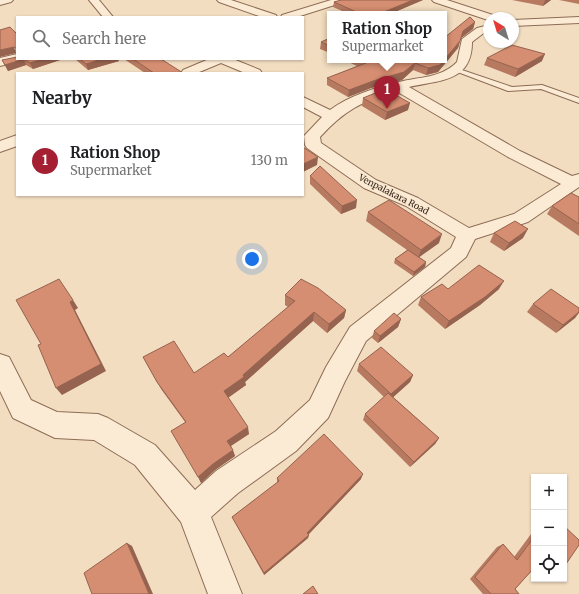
<!DOCTYPE html>
<meta charset="utf-8">
<style>
:root{--surface:#fff;--page:#f2f2f2;--text:#202124;--muted:#757577;--line:#e0e0e0;--accent:#a31f31}
body{margin:0;font-family:Merriweather,serif;background:var(--page);color:var(--text)}
.controls{position:absolute;right:12px;bottom:12px;display:grid;overflow:hidden;border-radius:0px;box-shadow:0 1px 3px #0004}
.controls button{width:36px;height:36px;display:grid;place-items:center;padding:0;border:0;border-bottom:1px solid var(--line);background:var(--surface);color:var(--text);font:20px sans-serif}
.compass{position:absolute;left:483px;top:12px;width:36px;height:36px;border-radius:50%;background:var(--surface);box-shadow:0 1px 3px #0004;rotate:322deg}
.you{position:absolute;left:252px;top:259px;width:14px;height:14px;margin:-10px;border:3px solid #fff;border-radius:50%;background:#1a73e8;box-shadow:0 0 0 6px #1a73e833}
.badge{display:grid;place-items:center;width:26px;height:26px;border-radius:50%;background:var(--accent);color:#fff;font-size:13px;font-weight:700}
.pin{position:absolute;translate:-50% -33px;filter:drop-shadow(0 1px 2px #0008)}
.pin::after{content:'';position:absolute;top:21px;width:14px;height:12px;background:inherit;clip-path:polygon(0 0,100% 0,50% 100%)}
.popup{position:absolute;left:327px;top:11px;width:120px;height:52px;box-sizing:border-box;display:grid;place-content:center;border-radius:0px;background:var(--surface);filter:drop-shadow(0 1px 3px #0005);font-size:13px;white-space:nowrap;color:var(--muted)}
.popup b{font-size:15px;color:var(--text)}
.popup::after{content:'';position:absolute;left:50%;top:100%;margin-left:-8px;border:8px solid transparent;border-top-color:var(--surface)}
.list{margin:0;padding:0;list-style:none}
h2{display:flex;justify-content:space-between;align-items:center;height:52px;margin:0;padding:0 16px;font-size:17px}
h2 small{font-size:13px;font-weight:400;color:var(--muted)}
.list li{display:grid;grid-template-columns:26px 1fr auto;gap:12px;align-items:center;box-sizing:border-box;height:72px;padding:0 16px;border-top:1px solid var(--line)}
.list b{display:block;font-size:15px;white-space:nowrap}
.list p{margin:0;font-size:13px;white-space:nowrap;color:var(--muted)}
.list em{font-size:13px;font-style:normal;color:var(--muted)}
.icon{flex:none;width:22px;height:22px;fill:none;stroke:currentColor;stroke-width:2;stroke-linecap:round;stroke-linejoin:round}
.map{position:relative;flex:none;width:579px;height:594px;overflow:hidden}
.search{position:absolute;background:var(--surface);box-shadow:0 1px 3px #0004;left:16px;top:16px;width:288px;height:44px;display:flex;align-items:center;gap:10px;box-sizing:border-box;padding:0 14px;border-radius:0px;color:var(--muted);font-size:15px}
.panel{position:absolute;background:var(--surface);box-shadow:0 1px 3px #0004;left:16px;top:72px;width:288px;height:124px;border-radius:0px}
.map>svg:first-child{display:block}
.lines{fill:none;stroke-linecap:round;stroke-linejoin:round}
.service-casing{stroke:#8d6c56;stroke-width:2}
.minor-casing{stroke:#8d6c56;stroke-width:2}
.tertiary-casing{stroke:#8d6c56;stroke-width:2}
.service{fill:#fcebd4;fill-rule:evenodd}
.minor{fill:#fcebd4;fill-rule:evenodd}
.tertiary{fill:#fcebd4;fill-rule:evenodd}
.wall{fill:#b77a61}
.shaded-wall{fill:#95634f}
.building{fill:#d58e71;stroke:#95634f}
.labels{text-anchor:middle;dominant-baseline:central;stroke-width:3;stroke-linejoin:round;paint-order:stroke}
.far-street-label{font-size:9px;fill:#3b271c;stroke:#f9e8d0}
</style>
<div class="map">
<svg width="579" height="594" viewBox="0 0 579 594">
<rect width="100%" height="100%" fill="#f2ddc0"/>
<g class="lines">
<defs>
<polygon id="service" points="455,69 459,69 512,87 542,85 579,98 579,103 541,89 508,91 455,71"/>
<g id="minor">
<polygon points="0,0 13,0 11,2 0,5"/>
<polygon points="89,0 99,0 113,17 103,17"/>
<polygon points="217,0 231,0 276,15 277,17 262,17 219,2"/>
<polygon points="432,0 447,0 496,16 497,18 489,18 488,20 434,2"/>
<polygon points="579,17 579,23 513,26 513,20"/>
<path d="M489 25V31L485 32 472 42C472 83 438 80 409 87L520 151 572 176 579 174V187L528 222 475 239 466 257 366 341 345 381 328 418 296 451 238 493 211 517 242 594H208L181 522 135 465 94 440 55 438 13 418 0 391V354L9 357 31 400 57 412 98 414 108 418 155 445 195 490 216 471 276 431 310 400 326 367 350 327 451 248 456 237 406 206 364 188 307 148 305 145 304 136 322 117 303 107V97L330 110C350 95 375 88 399 82 418 77 442 78 457 62L462 39 477 28ZM396 91 508 157 561 184 514 214 469 228 418 198 376 180 321 143 320 137C345 110 361 102 396 91Z"/>
<polygon points="209,59 233,59 260,70 262,73 245,73 221,63 197,73 181,73 183,70"/>
<polygon points="17,135 17,146 0,152 0,141"/>
</g>
<g id="tertiary">
<polygon points="331,0 346,0 344,2 297,17 281,17 282,15"/>
<polygon points="17,54 17,59 22,59 21,61 0,66 0,58"/>
</g>
</defs>
<use href="#service" class="service-casing"/>
<use href="#minor" class="minor-casing"/>
<use href="#tertiary" class="tertiary-casing"/>
<use href="#service" class="service"/>
<use href="#minor" class="minor"/>
<use href="#tertiary" class="tertiary"/>
</g>
<g class="wall">
<polygon points="341,0 423,0 390,14 349,14 333,7 334,2"/>
<polygon points="512,0 551,0 543,6"/>
<polygon points="559,0 579,0 579,4"/>
<polygon points="475,22 473,29 461,38 458,48 438,72 426,75 413,70 402,80 371,88 348,97 327,85 327,78 357,66 344,60 444,60 444,38"/>
<polygon points="330,38 330,53 320,49 321,42"/>
<polygon points="487,58 542,61 515,77 484,65"/>
<polygon points="17,59 63,59 33,69 26,65 8,71 2,60"/>
<polygon points="75,59 118,59 119,61 88,70"/>
<polygon points="124,59 161,59 183,73 145,73"/>
<polygon points="363,98 408,110 385,120 362,106"/>
<polygon points="310,176 356,208 341,214 310,184"/>
<polygon points="579,197 579,236 547,214 552,206"/>
<polygon points="368,212 439,243 419,257 426,262 425,267 413,276 394,263 395,259 407,250 366,221"/>
<polygon points="494,233 523,238 504,251 490,242"/>
<polygon points="448,289 499,289 480,305 445,329 418,305 421,297"/>
<polygon points="285,295 346,310 344,318 327,333 313,321 245,382 246,385 228,398 249,434 231,446 235,456 215,470 201,483 185,422 161,389 143,357 194,373 228,357 288,307 285,305"/>
<polygon points="533,304 579,308 579,313 575,318 556,333 527,312"/>
<polygon points="401,319 398,327 378,343 372,338 374,331"/>
<polygon points="359,364 413,375 410,382 393,397 439,438 435,444 410,467 363,420 365,414 384,397 357,371"/>
<polygon points="277,478 361,479 309,534 308,538 264,575 232,517 277,483"/>
<polygon points="534,530 534,568 515,589 519,594 483,594 470,579 497,547 503,544 514,557"/>
</g>
<g class="shaded-wall">
<polygon points="413,0 423,0 390,14 379,14"/>
<polygon points="545,0 551,0 543,6"/>
<polygon points="475,22 473,29 461,38 463,31"/>
<polygon points="460,41 458,48 438,72 426,75 428,68"/>
<polygon points="14,47 16,53 0,57 0,50"/>
<polygon points="545,54 542,61 515,77 518,69"/>
<polygon points="24,59 26,65 8,71 5,65"/>
<polygon points="43,59 63,59 33,69 30,63"/>
<polygon points="102,59 118,59 119,61 88,70 86,64"/>
<polygon points="415,63 413,70 402,80 371,88 348,97 349,90"/>
<polygon points="410,103 408,110 385,120 387,112"/>
<polygon points="318,157 317,165 303,172 303,164"/>
<polygon points="357,200 356,208 341,214 342,206"/>
<polygon points="528,229 523,238 504,251 509,243"/>
<polygon points="442,234 439,243 418,258 421,250"/>
<polygon points="426,262 425,267 413,276 414,272"/>
<polygon points="504,281 499,289 480,305 445,329 449,321"/>
<polygon points="73,300 78,308 75,310 106,371 62,395 56,388 70,302"/>
<polygon points="346,310 344,318 327,333 329,324"/>
<polygon points="314,312 313,321 245,382 246,385 226,399 224,391"/>
<polygon points="579,312 575,318 556,333 563,325"/>
<polygon points="401,319 398,327 378,343 380,336"/>
<polygon points="413,375 410,382 389,401 391,394"/>
<polygon points="248,427 249,434 229,447 227,441"/>
<polygon points="439,438 435,444 410,467 414,462"/>
<polygon points="233,450 235,456 215,470 201,483 198,477 213,464"/>
<polygon points="363,474 361,479 307,536 307,533"/>
<polygon points="309,535 308,538 264,575 264,573"/>
<polygon points="127,543 132,546 153,594 149,594"/>
</g>
<g class="building">
<polygon points="341,0 413,0 379,14 361,14 334,2"/>
<polygon points="470,17 475,22 463,31 460,41 440,65 428,68 415,63 404,72 373,81 349,90 327,78 366,63 360,60 444,60 444,38"/>
<polygon points="10,27 17,34 17,52 16,52 16,48 14,47 0,50 0,30"/>
<polygon points="330,38 330,46 321,42"/>
<polygon points="512,45 545,54 518,69 487,58"/>
<polygon points="17,57 17,59 43,59 30,63 24,59 5,65 2,60"/>
<polygon points="80,59 102,59 86,64"/>
<polygon points="133,59 161,59 183,73 154,73"/>
<polygon points="385,89 410,103 387,112 363,98"/>
<polygon points="303,147 318,157 303,164"/>
<polygon points="320,166 357,200 342,206 310,176"/>
<polygon points="571,193 579,197 579,224 552,206"/>
<polygon points="389,200 442,234 421,250 368,212"/>
<polygon points="515,221 528,229 509,243 494,233"/>
<polygon points="408,250 426,262 414,272 395,259"/>
<polygon points="479,265 504,281 485,297 449,321 421,297 442,284 448,289"/>
<polygon points="59,279 73,300 70,302 101,364 56,388 38,345 41,344 16,300"/>
<polygon points="301,279 318,288 346,310 329,324 314,312 243,375 244,377 224,391 248,427 227,441 233,450 213,464 198,477 171,431 186,422 157,382 143,357 174,341 194,373 224,353 228,357 295,301 285,295"/>
<polygon points="551,289 579,308 579,312 563,325 533,304"/>
<polygon points="394,313 401,319 380,336 374,331"/>
<polygon points="381,347 413,375 391,394 359,364"/>
<polygon points="388,393 439,438 414,462 365,414"/>
<polygon points="324,434 363,474 307,533 309,535 264,573 232,517 279,481 277,478"/>
<polygon points="564,526 579,540 579,545 564,567"/>
<polygon points="534,537 534,568 515,589 519,594 491,594 475,577 503,544 517,560"/>
<polygon points="127,543 149,594 92,594 84,573"/>
<polygon points="313,586 318,594 303,594"/>
</g>
<g class="labels">
<g class="far-street-label">
<text transform="translate(394 194) rotate(27)">Venpalakara Road</text>
</g>
</g>
</svg>
<div class="controls">
<button>+</button>
<button>−</button>
<button><svg class="icon" aria-label="locate" viewBox="0 0 24 24"><circle cx="12" cy="12" r="6"/><path d="M12 2v4M12 18v4M2 12h4M18 12h4"/></svg></button>
</div>
<svg class="compass" viewBox="-18 -18 36 36"><path d="M0-13l5 13h-10z" fill="#e53935"/><path d="M0 13l5-13h-10z" fill="#757577"/></svg>
<div class="you"></div>
<div class="pin badge" style="left:387px;top:109px">1</div>
<div class="popup"><b>Ration Shop</b>Supermarket</div>
<div class="search"><svg class="icon" aria-label="search" viewBox="0 0 24 24"><circle cx="10" cy="10" r="6"/><path d="M15 15l6 6"/></svg>Search here</div>
<section class="panel">
<h2>Nearby<small></small></h2>
<ul class="list">
<li><span class="badge">1</span><div><b>Ration Shop</b><p>Supermarket</p></div><em>130 m</em></li>
</ul>
</section>
</div>
